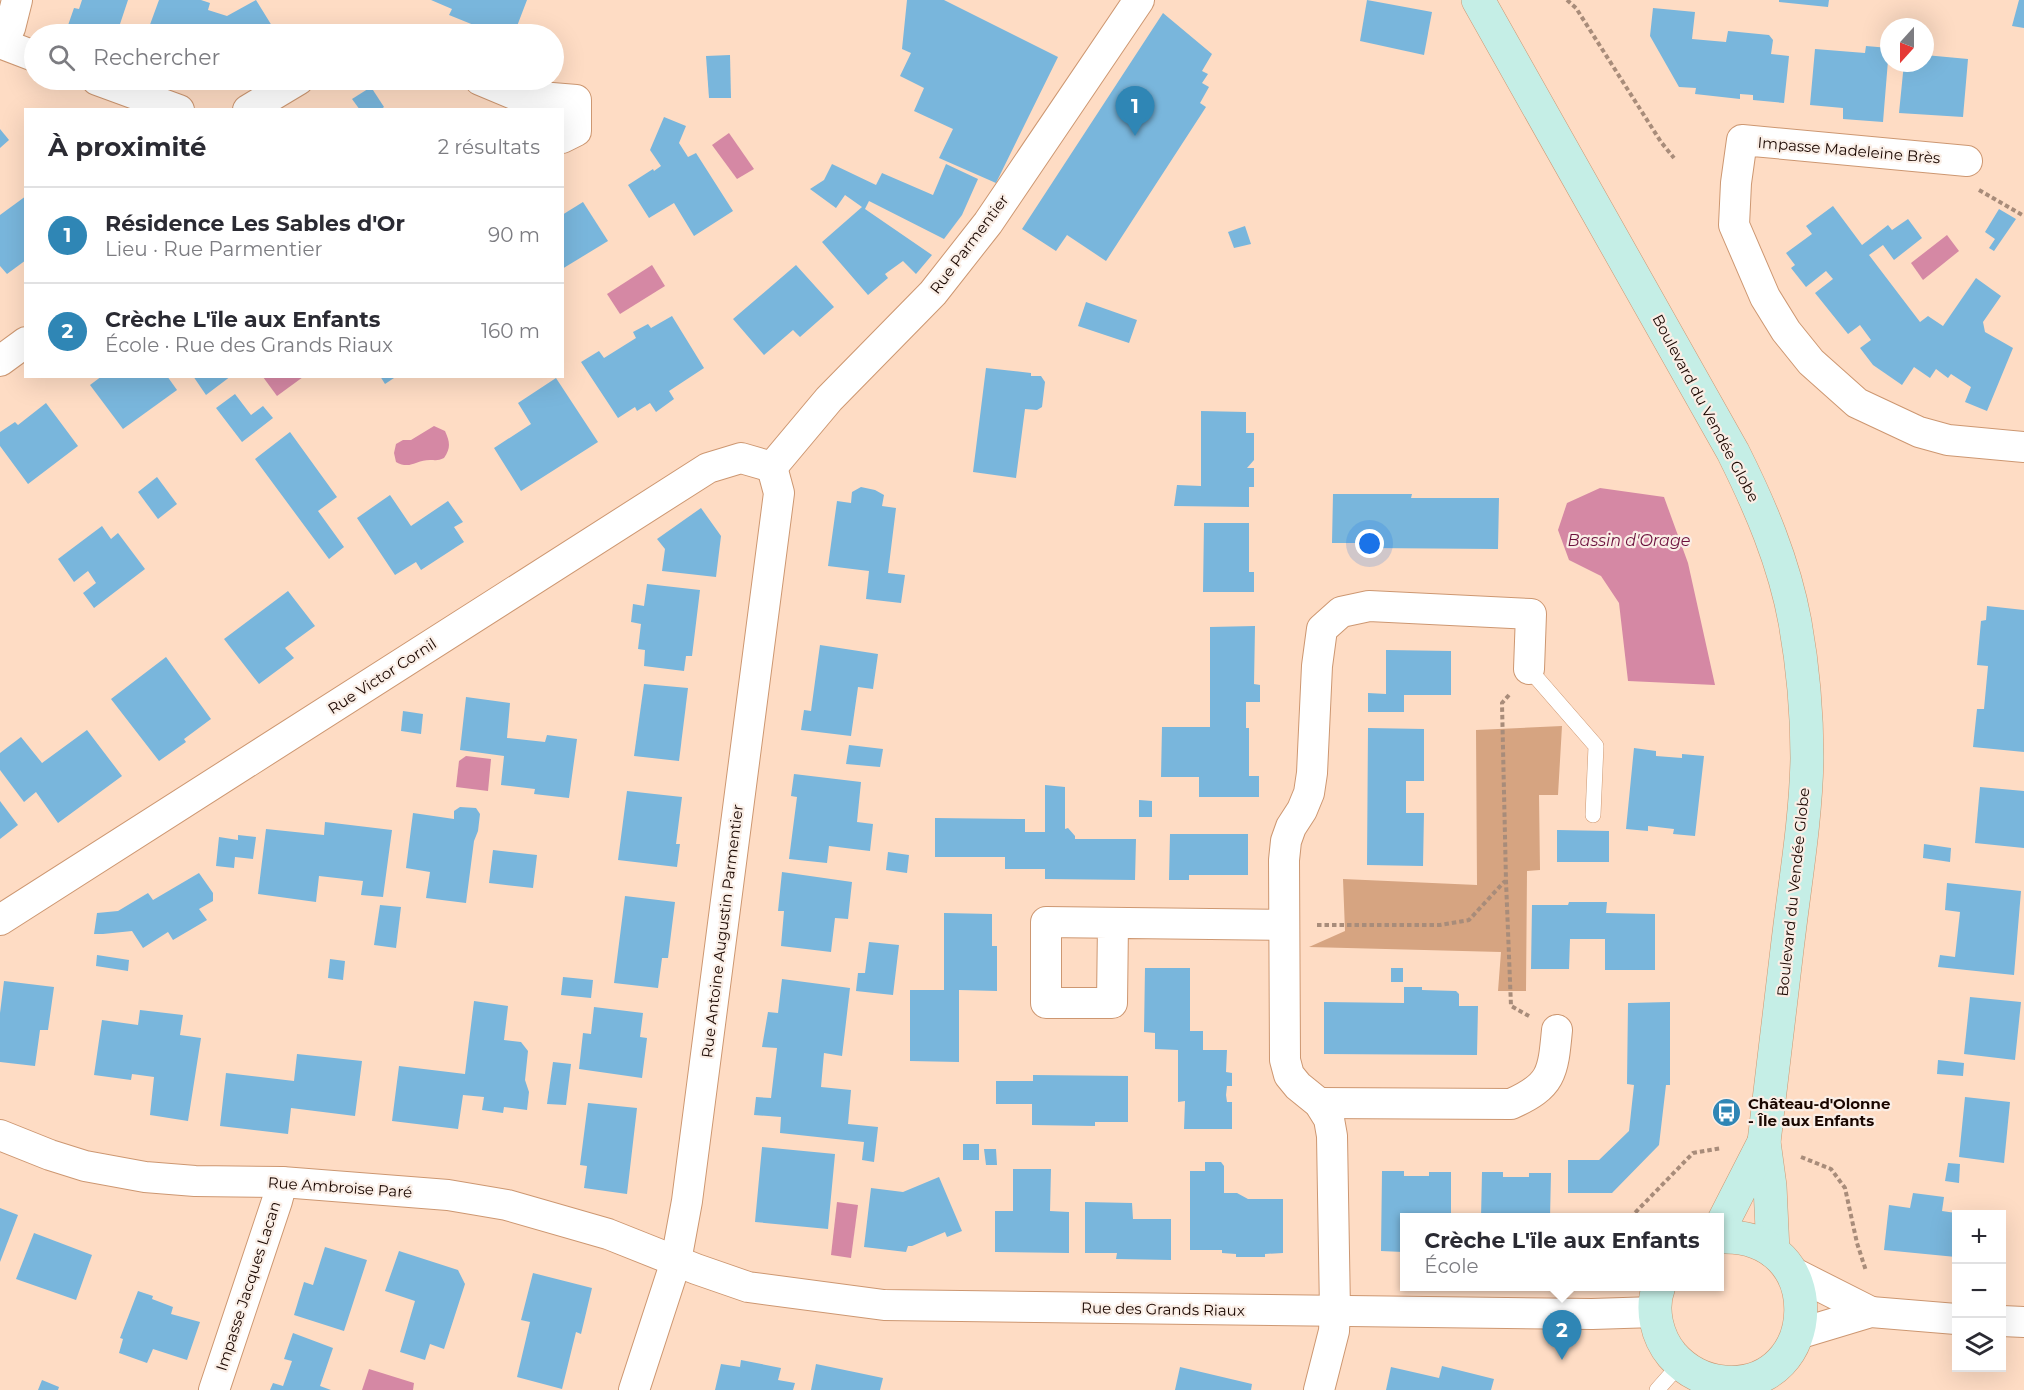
<!DOCTYPE html>
<html lang="fr">
<meta charset="utf-8">
<style>
:root{--surface:#fff;--page:#f2f2f3;--text:#2b2b33;--muted:#7c7c81;--line:#e1e1e2;--accent:#2f86b5}
body{margin:0;font-family:Montserrat,sans-serif;background:var(--page);color:var(--text)}
.controls{position:absolute;right:18px;bottom:18px;display:grid;overflow:hidden;border-radius:0px;box-shadow:0 6px 24px #0002}
.controls button{width:54px;height:54px;display:grid;place-items:center;padding:0;border:0;border-bottom:2px solid var(--line);background:var(--surface);color:var(--text);font:30px sans-serif}
.compass{position:absolute;left:1880px;top:18px;width:54px;height:54px;border-radius:50%;background:var(--surface);box-shadow:0 6px 24px #0002;rotate:201deg}
.you{position:absolute;left:1370px;top:544px;width:21px;height:21px;margin:-15px;border:4px solid #fff;border-radius:50%;background:#1a73e8;box-shadow:0 0 0 9px #1a73e833}
.badge{display:grid;place-items:center;width:39px;height:39px;border-radius:50%;background:var(--accent);color:#fff;font-size:20px;font-weight:700}
.pin{position:absolute;translate:-50% -50px;filter:drop-shadow(0 2px 3px #0008)}
.pin::after{content:'';position:absolute;top:32px;width:21px;height:18px;background:inherit;clip-path:polygon(0 0,100% 0,50% 100%)}
.popup{position:absolute;left:1400px;top:1213px;width:324px;height:78px;box-sizing:border-box;display:grid;place-content:center;border-radius:0px;background:var(--surface);filter:drop-shadow(0 2px 4px #0005);font-size:20px;white-space:nowrap;color:var(--muted)}
.popup b{font-size:22px;color:var(--text)}
.popup::after{content:'';position:absolute;left:50%;top:100%;margin-left:-12px;border:12px solid transparent;border-top-color:var(--surface)}
.list{margin:0;padding:0;list-style:none}
h2{display:flex;justify-content:space-between;align-items:center;height:78px;margin:0;padding:0 24px;font-size:26px}
h2 small{font-size:20px;font-weight:400;color:var(--muted)}
.list li{display:grid;grid-template-columns:39px 1fr auto;gap:18px;align-items:center;box-sizing:border-box;height:96px;padding:0 24px;border-top:2px solid var(--line)}
.list b{display:block;font-size:22px;white-space:nowrap}
.list p{margin:0;font-size:20px;white-space:nowrap;color:var(--muted)}
.list em{font-size:20px;font-style:normal;color:var(--muted)}
.icon{flex:none;width:33px;height:33px;fill:none;stroke:currentColor;stroke-width:2;stroke-linecap:round;stroke-linejoin:round}
.map{position:relative;flex:none;width:2024px;height:1390px;overflow:hidden}
.search{position:absolute;background:var(--surface);box-shadow:0 6px 24px #0002;left:24px;top:24px;width:540px;height:66px;display:flex;align-items:center;gap:15px;box-sizing:border-box;padding:0 21px;border-radius:33px;color:var(--muted);font-size:22px}
.panel{position:absolute;background:var(--surface);box-shadow:0 6px 24px #0002;left:24px;top:108px;width:540px;height:270px;border-radius:0px}
.map>svg:first-child{display:block}
.green{fill:#d6a481}
.water{fill:#d588a4}
.building{fill:#79b6dc}
.lines{fill:none;stroke-linecap:round;stroke-linejoin:round}
.lane-casing{stroke:#cd9771;stroke-width:16}
.street-casing{stroke:#cd9771;stroke-width:32}
.secondary-casing{stroke:#cd9771;stroke-width:34}
.path{stroke:#a88c7a;stroke-width:4;stroke-dasharray:4.5 3;stroke-linecap:butt}
.lane{stroke:#fff;stroke-width:15}
.street{stroke:#fff;stroke-width:30}
.secondary{stroke:#c5eee6;stroke-width:33}
.labels{text-anchor:middle;dominant-baseline:central;stroke-width:4.5;stroke-linejoin:round;paint-order:stroke}
.street-label{font-size:15px;fill:#1a0700;stroke:#faeee6}
.poi-label{font-size:15px;font-weight:bold;fill:#1a0700;stroke:#faeee6;text-anchor:start}
.water-label{font-size:16px;font-style:italic;fill:#6b103d;stroke:#faeee6}
</style>
<div class="map">
<svg width="2024" height="1390" viewBox="0 0 2024 1390">
<rect width="100%" height="100%" fill="#fedcc4"/>
<polygon class="green" points="1562,726 1558,795 1539,795 1540,870 1527,871 1526,991 1498,991 1501,952 1309,947 1345,931 1343,879 1477,885 1476,730"/>
<g class="water">
<polygon points="729,133 754,169 737,179 712,145"/>
<polygon points="1947,235 1959,251 1923,280 1911,263"/>
<polygon points="652,265 665,286 620,314 607,294"/>
<polygon points="263,377 303,377 277,396"/>
<path d="M434 426 445 431C450 442 451 448 444 458 438 461 436 460 430 460 416 460 410 470 396 462L394 453 396 444 403 440H411Z"/>
<polygon points="1600,488 1664,497 1688,563 1715,685 1628,681 1619,603 1601,576 1569,560 1558,530 1567,503"/>
<polygon points="466,756 491,759 488,791 456,787 459,761"/>
<polygon points="837,1202 858,1205 851,1258 831,1255"/>
<polygon points="369,1369 414,1383 413,1390 362,1390"/>
</g>
<g class="building">
<polygon points="82,0 128,0 120,24 125,26 122,34 65,34 74,8 79,9"/>
<polygon points="159,0 201,0 210,3 208,10 227,16 256,0 277,34 158,34 148,30"/>
<polygon points="431,0 527,0 514,34 496,34 449,15 452,9"/>
<polygon points="907,0 944,0 1058,57 996,183 939,158 953,129 914,111 924,88 900,76 911,53 902,49"/>
<polygon points="1367,0 1432,12 1424,55 1360,41"/>
<polygon points="1779,0 1829,0 1828,7 1779,2"/>
<polygon points="2019,0 2024,0 2024,28 2012,26"/>
<polygon points="1653,8 1695,12 1692,39 1726,42 1728,31 1769,35 1773,40 1771,54 1789,56 1784,103 1753,100 1753,95 1740,94 1740,99 1695,94 1696,88 1679,87 1650,36"/>
<polygon points="1163,13 1212,54 1202,71 1208,74 1202,83 1209,87 1200,103 1206,107 1106,261 1067,235 1056,251 1022,229"/>
<polygon points="1866,46 1889,48 1883,122 1843,119 1843,108 1810,105 1815,49 1865,53"/>
<polygon points="730,55 731,98 709,98 706,56"/>
<polygon points="1925,55 1968,59 1963,117 1899,113 1904,63 1925,63"/>
<polygon points="371,87 384,107 380,110 360,110 352,99"/>
<polygon points="664,117 686,126 679,143 688,157 696,153 733,211 694,236 674,203 649,218 628,185 653,169 654,171 661,166 650,150"/>
<polygon points="0,129 9,140 0,148"/>
<polygon points="832,164 876,185 882,173 933,195 946,164 978,179 962,215 944,239 869,201 865,209 932,255 916,274 903,261 885,274 888,278 868,295 822,242 862,207 845,195 836,208 810,189 824,180"/>
<polygon points="26,196 26,260 7,274 0,266 0,215"/>
<polygon points="583,202 608,241 562,269 562,215"/>
<polygon points="1833,206 1862,245 1888,225 1892,230 1908,219 1922,238 1894,260 1883,245 1869,255 1920,322 1928,316 1943,326 1976,278 2001,296 1983,322 1985,332 2013,348 1987,411 1965,402 1971,387 1951,374 1948,378 1936,369 1930,378 1914,367 1902,385 1873,365 1860,348 1871,340 1860,325 1848,334 1815,293 1833,279 1826,271 1806,287 1791,268 1795,265 1786,253 1812,234 1806,226"/>
<polygon points="1999,209 2016,219 1994,251 1989,248 1995,239 1985,232"/>
<polygon points="1245,226 1251,244 1234,248 1228,232"/>
<polygon points="796,265 834,307 800,337 793,330 764,355 733,319"/>
<polygon points="1086,302 1137,320 1129,343 1078,326"/>
<polygon points="672,316 704,368 669,391 674,399 656,412 650,403 637,411 635,407 618,418 581,362 599,351 604,358 636,338 633,332 648,324 651,328"/>
<polygon points="986,368 1031,373 1031,376 1041,376 1045,382 1042,407 1037,410 1025,409 1016,478 973,472"/>
<polygon points="102,376 167,376 177,390 123,429 90,385"/>
<polygon points="193,376 231,376 206,395"/>
<polygon points="380,376 397,376 385,384"/>
<polygon points="556,378 598,442 521,491 494,448 531,424 518,403"/>
<polygon points="235,394 251,415 263,406 273,418 242,442 216,408"/>
<polygon points="46,403 78,446 28,484 0,446 0,432 15,422 18,425"/>
<polygon points="1201,411 1246,412 1246,433 1254,433 1254,460 1247,468 1254,468 1254,487 1249,487 1249,507 1174,506 1177,485 1201,486"/>
<polygon points="290,432 337,497 318,511 344,547 329,559 255,459"/>
<polygon points="157,477 177,504 158,519 138,492"/>
<polygon points="861,487 875,490 884,495 882,506 896,508 888,573 905,575 901,603 866,599 869,571 828,566 837,501 851,503 852,492"/>
<polygon points="1333,494 1412,494 1411,498 1499,498 1498,549 1369,548 1370,543 1332,543"/>
<polygon points="390,495 411,526 448,501 463,522 454,527 464,542 421,570 416,562 395,575 357,518"/>
<polygon points="701,508 721,536 716,577 662,571 665,549 657,539"/>
<polygon points="1204,523 1249,523 1249,572 1254,572 1254,592 1203,592"/>
<polygon points="102,526 111,539 118,533 145,569 94,608 83,593 96,583 88,571 74,582 58,559"/>
<polygon points="647,584 700,590 692,656 686,656 684,671 644,666 645,650 638,649 641,624 631,622 633,604 644,606"/>
<polygon points="288,591 315,626 285,648 294,658 259,684 224,639"/>
<polygon points="1987,606 2024,610 2024,752 1973,747 1977,709 1984,709 1988,666 1977,665 1981,621 1986,620"/>
<polygon points="1255,626 1254,684 1260,685 1260,702 1246,702 1246,728 1249,728 1249,776 1259,776 1259,797 1199,797 1199,777 1161,777 1162,727 1210,727 1210,627"/>
<polygon points="820,645 878,654 873,689 858,687 851,736 801,730 804,710 811,711"/>
<polygon points="1386,650 1451,651 1451,695 1404,695 1404,712 1368,712 1368,693 1386,694"/>
<polygon points="166,657 211,719 184,739 186,742 159,761 111,699"/>
<polygon points="644,684 688,688 679,761 634,756"/>
<polygon points="466,697 510,703 507,738 545,742 547,735 577,739 569,798 534,794 535,789 501,785 504,756 460,750"/>
<polygon points="403,711 423,714 421,734 401,731"/>
<polygon points="1368,728 1424,729 1424,781 1406,781 1406,813 1424,813 1423,866 1367,865"/>
<polygon points="87,730 122,776 58,823 36,792 24,802 0,770 0,753 21,737 42,763"/>
<polygon points="849,745 883,749 880,767 846,764"/>
<polygon points="1634,748 1656,751 1656,756 1682,758 1682,754 1704,756 1695,836 1673,834 1674,829 1648,826 1648,831 1626,829"/>
<polygon points="794,774 861,782 857,822 873,824 870,851 829,846 827,863 789,859 797,797 791,796"/>
<polygon points="1045,785 1065,787 1065,829 1068,828 1075,836 1075,839 1136,839 1135,880 1045,879 1045,869 1005,869 1005,857 935,857 935,818 1025,819 1025,832 1045,832"/>
<polygon points="1980,787 2024,791 2024,848 1975,843"/>
<polygon points="627,791 682,797 676,844 680,844 677,867 618,860"/>
<polygon points="1139,800 1152,801 1152,817 1139,817"/>
<polygon points="0,801 18,825 0,839"/>
<polygon points="460,807 476,808 480,814 478,831 474,841 466,903 426,898 430,872 406,868 413,813 454,819 454,811"/>
<polygon points="325,822 392,830 383,897 361,895 363,881 319,876 316,902 258,894 266,829 324,835"/>
<polygon points="1557,830 1609,831 1609,862 1557,862"/>
<polygon points="1170,834 1248,834 1248,875 1189,875 1189,880 1169,880"/>
<polygon points="238,835 256,837 253,859 235,857 234,868 216,866 219,837 238,840"/>
<polygon points="1924,844 1951,848 1950,862 1923,858"/>
<polygon points="493,850 537,855 533,888 489,883"/>
<polygon points="888,852 909,855 907,873 886,870"/>
<polygon points="782,872 852,882 848,919 835,918 831,952 781,946 784,911 778,911"/>
<polygon points="199,873 213,893 213,901 199,909 207,920 173,940 168,932 143,948 132,931 103,934 94,934 97,913 118,911 148,893 153,900"/>
<polygon points="1947,883 2021,891 2014,975 1938,967 1940,955 1955,957 1960,912 1945,910"/>
<polygon points="625,896 675,902 668,958 662,958 658,988 614,983"/>
<polygon points="1569,902 1607,902 1606,913 1655,914 1655,970 1605,970 1605,939 1570,939 1569,969 1531,969 1532,905 1568,905"/>
<polygon points="380,905 401,907 396,948 374,945"/>
<polygon points="944,913 992,914 992,946 997,946 997,991 959,990 959,1062 910,1061 910,990 944,990"/>
<polygon points="869,942 899,945 893,995 856,991 858,973 865,973"/>
<polygon points="97,955 129,960 128,971 96,966"/>
<polygon points="330,959 345,961 343,980 328,978"/>
<polygon points="1145,968 1190,968 1190,1031 1203,1031 1203,1050 1227,1050 1226,1072 1232,1073 1232,1086 1227,1086 1226,1095 1227,1102 1232,1102 1232,1129 1184,1129 1185,1101 1178,1102 1178,1050 1155,1049 1155,1033 1144,1032"/>
<rect x="1391" y="968" width="12" height="14"/>
<polygon points="563,977 593,980 591,998 561,995"/>
<polygon points="782,979 850,988 842,1056 824,1053 821,1087 851,1090 848,1124 878,1127 874,1162 862,1160 864,1142 780,1133 781,1117 754,1115 756,1097 771,1098 777,1048 762,1047 768,1012 778,1013"/>
<polygon points="4,981 54,987 48,1030 40,1030 35,1066 0,1062 0,1013"/>
<polygon points="1404,987 1422,987 1422,990 1456,991 1459,994 1459,1006 1478,1006 1477,1055 1324,1054 1324,1002 1404,1003"/>
<polygon points="1970,997 2021,1002 2015,1060 1964,1054"/>
<polygon points="474,1001 508,1006 504,1040 521,1042 528,1051 525,1080 529,1092 527,1110 504,1107 503,1113 482,1110 484,1097 463,1095 458,1129 392,1121 399,1066 465,1074"/>
<polygon points="1670,1002 1670,1085 1666,1085 1659,1145 1612,1193 1568,1193 1568,1160 1599,1160 1629,1131 1634,1085 1627,1084 1628,1003"/>
<polygon points="594,1007 643,1013 640,1037 647,1038 642,1078 579,1069 583,1033 591,1034"/>
<polygon points="140,1010 183,1015 180,1035 201,1038 188,1121 150,1115 154,1077 132,1074 131,1080 94,1075 102,1020 138,1025"/>
<polygon points="297,1054 362,1061 355,1116 291,1108 288,1134 220,1126 226,1073 294,1081"/>
<polygon points="1938,1060 1964,1063 1963,1076 1937,1074"/>
<polygon points="553,1062 571,1064 566,1105 547,1104"/>
<polygon points="1033,1075 1128,1076 1128,1122 1095,1122 1095,1126 1032,1125 1032,1104 996,1104 996,1081 1033,1081"/>
<polygon points="1965,1097 2010,1102 2004,1163 1959,1157"/>
<polygon points="588,1103 637,1108 627,1194 584,1188 587,1166 580,1165"/>
<rect x="963" y="1144" width="16" height="16"/>
<polygon points="762,1147 835,1154 828,1229 755,1222"/>
<polygon points="984,1149 996,1149 997,1165 986,1165"/>
<polygon points="1205,1162 1221,1162 1224,1166 1224,1193 1237,1193 1248,1199 1283,1199 1283,1253 1265,1254 1265,1257 1236,1257 1236,1254 1222,1253 1222,1250 1190,1250 1190,1171 1205,1171"/>
<polygon points="1948,1163 1960,1164 1959,1183 1945,1181"/>
<polygon points="1013,1169 1051,1169 1050,1211 1069,1212 1069,1253 995,1252 995,1211 1013,1211"/>
<polygon points="1382,1171 1404,1171 1404,1176 1429,1176 1429,1172 1451,1172 1451,1218 1404,1218 1403,1252 1381,1251"/>
<polygon points="1482,1172 1503,1172 1503,1177 1529,1177 1529,1173 1551,1173 1550,1218 1481,1218"/>
<polygon points="939,1177 962,1231 947,1237 945,1232 912,1246 908,1246 906,1252 864,1247 871,1188 903,1192"/>
<polygon points="1913,1193 1944,1197 1942,1211 1956,1213 1956,1257 1884,1250 1889,1205 1910,1208"/>
<polygon points="1085,1202 1132,1203 1133,1219 1171,1219 1171,1260 1116,1259 1117,1253 1085,1253"/>
<polygon points="0,1208 18,1215 0,1262"/>
<polygon points="34,1233 92,1255 76,1300 16,1279"/>
<polygon points="325,1247 367,1260 344,1331 294,1315 304,1282 313,1285"/>
<polygon points="399,1251 458,1270 465,1284 444,1349 430,1344 425,1360 400,1352 415,1301 385,1291"/>
<polygon points="533,1273 592,1288 581,1334 576,1332 562,1389 517,1377 530,1322 521,1320"/>
<polygon points="138,1291 153,1296 152,1299 173,1307 171,1314 200,1322 187,1360 153,1349 147,1363 119,1353 123,1339 120,1338"/>
<polygon points="293,1333 333,1348 320,1386 331,1390 270,1390 273,1383 283,1386 292,1361 284,1359"/>
<polygon points="741,1360 781,1368 778,1380 795,1383 793,1390 715,1390 721,1364 740,1367"/>
<polygon points="816,1364 883,1378 880,1390 811,1390"/>
<polygon points="1442,1366 1494,1379 1491,1390 1386,1390 1391,1367 1439,1378"/>
<polygon points="1180,1367 1252,1384 1251,1390 1175,1390"/>
<polygon points="42,1380 59,1387 58,1390 38,1390"/>
</g>
<g class="lines">
<defs>
<g id="lane">
<polyline points="1529,669 1596,746 1593,815"/>
<polyline points="1657,1390 1680,1364"/>
</g>
<g id="street">
<polyline points="0,36 10,28 17,0"/>
<polyline points="0,43 34,56"/>
<polyline points="97,80 179,110"/>
<polyline points="480,80 516,95 576,100 576,131 562,138"/>
<polyline points="248,110 298,80"/>
<polyline points="1967,161 1742,140 1736,183 1734,225 1765,297 1786,331 1811,362 1857,403 1919,432 1948,440 2024,447"/>
<polyline points="0,361 26,342"/>
<polyline points="772,467 829,399 933,293 988,223 1139,0"/>
<polyline points="0,920 708,468 741,458 772,467"/>
<polyline points="1113,923 1112,1003 1046,1003 1046,922 1284,925"/>
<path d="M1319 1103 1511 1104C1552 1086 1553 1073 1557 1030"/>
<polyline points="0,1135 50,1155 85,1166 145,1177 195,1181 282,1182 448,1195 507,1205 608,1234 696,1269 748,1287 884,1305 1592,1314 1655,1312"/>
<polyline points="1792,1272 1871,1312"/>
<polyline points="2002,1321 2024,1322"/>
<polyline points="1798,1334 1871,1312 1956,1319"/>
<polyline points="214,1390 277,1201 282,1182"/>
<polyline points="634,1390 676,1261 687,1201 779,493 772,467"/>
<polyline points="1319,1390 1334,1331 1335,1311 1332,1136 1329,1119 1319,1103 1298,1086 1289,1075 1285,1060 1284,860 1286,841 1291,827 1302,810 1309,793 1312,773 1317,666 1322,629 1341,612 1369,606 1531,614 1529,669"/>
</g>
<g id="secondary">
<path d="M1478 0 1733 452C1760 506 1784 562 1795 622 1803 667 1807 712 1807 758 1806 814 1797 870 1790 925 1781 997 1773 1069 1764 1142L1770 1186 1773 1251"/>
<polyline points="1720,1228 1764,1142"/>
<path d="M1659 1286C1650 1309 1657 1337 1672 1355 1686 1371 1703 1380 1724 1382 1823 1390 1831 1232 1720 1237"/>
</g>
</defs>
<use href="#lane" class="lane-casing"/>
<use href="#street" class="street-casing"/>
<use href="#secondary" class="secondary-casing"/>
<g class="path">
<polyline points="1567,0 1576,8 1661,142 1674,158"/>
<polyline points="1979,190 2024,216"/>
<polyline points="1509,695 1502,703 1506,881 1511,1006 1529,1016"/>
<polyline points="1317,925 1440,925 1469,920 1505,881"/>
<polyline points="1801,1157 1831,1169 1845,1188 1857,1243 1866,1271"/>
<polyline points="1630,1218 1693,1153 1722,1148"/>
</g>
<use href="#lane" class="lane"/>
<use href="#street" class="street"/>
<use href="#secondary" class="secondary"/>
</g>
<defs>
<symbol id="bus-disc" viewBox="-11 -11 22 22"><circle r="9.5" fill="#2f86b5" stroke="#faeee6"/><path d="M-5-6H5V4H4V6H2V4H-2V6H-4V4H-5ZM-3.5-4V0h7V-4ZM-3.5 1.2v1.5H-2V1.2ZM2 1.2v1.5H3.5V1.2Z" fill="#fff"/></symbol>
</defs>
<g fill-rule="evenodd">
<use href="#bus-disc" x="1710" y="1096" width="33" height="33"/>
</g>
<g class="labels">
<g class="street-label">
<text transform="translate(1849 150) rotate(5)">Impasse Madeleine Brès</text>
<text transform="translate(969 244) rotate(-53)">Rue Parmentier</text>
<text transform="translate(1706 408) rotate(62)">Boulevard du Vendée Globe</text>
<text transform="translate(382 676) rotate(-33)">Rue Victor Cornil</text>
<text transform="translate(1793 892) rotate(-84)">Boulevard du Vendée Globe</text>
<text transform="translate(722 931) rotate(-83)">Rue Antoine Augustin Parmentier</text>
<text transform="translate(340 1187) rotate(4)">Rue Ambroise Paré</text>
<text transform="translate(248 1286) rotate(-72)">Impasse Jacques Lacan</text>
<text transform="translate(1163 1309) rotate(1)">Rue des Grands Riaux</text>
</g>
<g class="poi-label">
<text x="1748" y="1103">Château-d'Olonne<tspan x="1748" dy="17">- Île aux Enfants</tspan></text>
</g>
<g class="water-label">
<text x="1629" y="540">Bassin d'Orage</text>
</g>
</g>
</svg>
<div class="controls">
<button>+</button>
<button>−</button>
<button><svg class="icon" aria-label="layers" viewBox="0 0 24 24"><path d="M12 4l9 5-9 5-9-5zM3 14l9 5 9-5"/></svg></button>
</div>
<svg class="compass" viewBox="-18 -18 36 36"><path d="M0-13l5 13h-10z" fill="#e53935"/><path d="M0 13l5-13h-10z" fill="#7c7c81"/></svg>
<div class="you"></div>
<div class="pin badge" style="left:1135px;top:136px">1</div>
<div class="pin badge" style="left:1562px;top:1360px">2</div>
<div class="popup"><b>Crèche L'ïle aux Enfants</b>École</div>
<div class="search"><svg class="icon" aria-label="search" viewBox="0 0 24 24"><circle cx="10" cy="10" r="6"/><path d="M15 15l6 6"/></svg>Rechercher</div>
<section class="panel">
<h2>À proximité<small>2 résultats</small></h2>
<ul class="list">
<li><span class="badge">1</span><div><b>Résidence Les Sables d'Or</b><p>Lieu · Rue Parmentier</p></div><em>90 m</em></li>
<li><span class="badge">2</span><div><b>Crèche L'ïle aux Enfants</b><p>École · Rue des Grands Riaux</p></div><em>160 m</em></li>
</ul>
</section>
</div>
